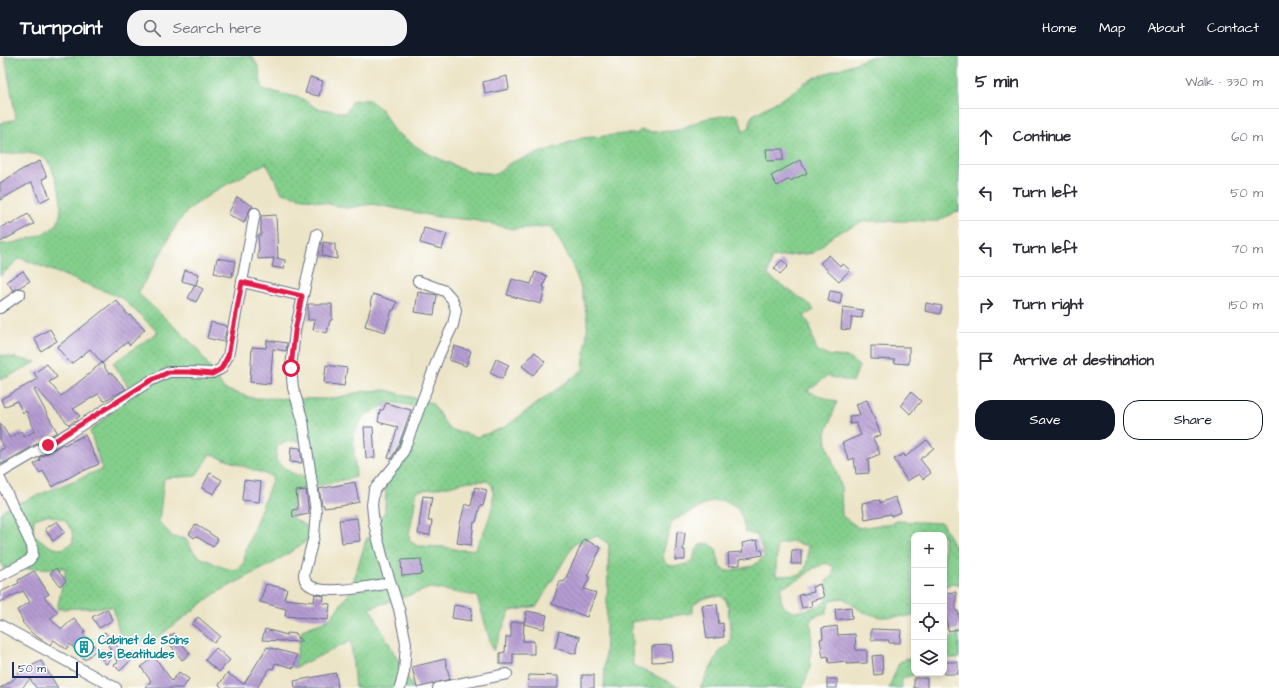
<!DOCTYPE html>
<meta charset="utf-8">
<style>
:root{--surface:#fff;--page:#f2f2f3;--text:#2b2b33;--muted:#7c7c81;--line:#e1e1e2;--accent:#111827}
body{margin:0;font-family:"Architects Daughter",sans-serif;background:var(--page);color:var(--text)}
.controls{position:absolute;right:12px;bottom:12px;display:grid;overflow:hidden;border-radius:8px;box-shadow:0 2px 6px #0003}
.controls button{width:36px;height:36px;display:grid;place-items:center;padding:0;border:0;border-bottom:1px solid var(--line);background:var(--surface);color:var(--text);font:20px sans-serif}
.scale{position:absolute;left:12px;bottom:10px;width:66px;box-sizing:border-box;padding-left:4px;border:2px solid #1b2f5e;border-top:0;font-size:11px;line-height:14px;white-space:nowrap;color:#1b2f5e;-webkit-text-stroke:3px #fff;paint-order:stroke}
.stop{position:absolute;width:12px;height:12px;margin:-9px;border:3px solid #e11d48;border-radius:50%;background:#fff}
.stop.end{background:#e11d48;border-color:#fff;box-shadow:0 1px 4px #0008}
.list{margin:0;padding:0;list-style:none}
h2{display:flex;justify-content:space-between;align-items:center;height:52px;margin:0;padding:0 16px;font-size:17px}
h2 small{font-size:13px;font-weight:400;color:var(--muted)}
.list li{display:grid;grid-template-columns:26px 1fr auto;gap:12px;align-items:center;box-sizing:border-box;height:56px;padding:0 16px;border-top:1px solid var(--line)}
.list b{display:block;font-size:15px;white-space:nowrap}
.list em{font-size:13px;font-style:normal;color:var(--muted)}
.actions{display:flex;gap:8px;padding:12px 16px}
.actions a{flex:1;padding:9px 0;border:1px solid var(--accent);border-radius:16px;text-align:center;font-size:14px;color:var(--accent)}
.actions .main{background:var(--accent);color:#fff}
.icon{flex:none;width:22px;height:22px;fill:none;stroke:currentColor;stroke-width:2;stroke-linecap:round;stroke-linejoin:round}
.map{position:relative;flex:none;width:959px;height:632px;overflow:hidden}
header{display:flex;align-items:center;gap:24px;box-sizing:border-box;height:56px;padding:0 20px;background:var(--accent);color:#fff}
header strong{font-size:19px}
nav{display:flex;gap:22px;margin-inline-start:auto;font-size:14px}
.search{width:280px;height:36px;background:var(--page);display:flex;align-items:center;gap:10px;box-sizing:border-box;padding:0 14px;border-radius:16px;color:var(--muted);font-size:15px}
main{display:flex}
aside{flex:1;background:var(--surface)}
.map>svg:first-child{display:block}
.grass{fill:url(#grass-dots);stroke:#507f75;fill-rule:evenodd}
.building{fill:url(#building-back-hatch)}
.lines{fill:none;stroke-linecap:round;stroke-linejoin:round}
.street-casing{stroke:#646e82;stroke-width:12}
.street{stroke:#fff;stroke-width:10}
.route{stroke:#e11d48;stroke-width:5}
.labels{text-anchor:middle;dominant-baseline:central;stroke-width:3.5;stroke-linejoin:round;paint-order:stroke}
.culture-label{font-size:12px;font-weight:bold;fill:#0d838f;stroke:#fff;text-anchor:start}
</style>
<header>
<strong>Turnpoint</strong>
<div class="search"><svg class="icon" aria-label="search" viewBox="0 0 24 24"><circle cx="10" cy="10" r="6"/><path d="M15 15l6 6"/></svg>Search here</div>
<nav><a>Home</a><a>Map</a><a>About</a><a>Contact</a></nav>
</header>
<main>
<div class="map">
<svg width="959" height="632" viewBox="0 0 959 632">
<defs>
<pattern id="grass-dots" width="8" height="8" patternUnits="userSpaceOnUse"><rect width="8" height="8" fill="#84cf8c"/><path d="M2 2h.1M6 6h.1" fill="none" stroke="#71b27b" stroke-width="1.8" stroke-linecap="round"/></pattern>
<pattern id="building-back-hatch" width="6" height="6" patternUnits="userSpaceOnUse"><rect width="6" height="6" fill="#b59cd1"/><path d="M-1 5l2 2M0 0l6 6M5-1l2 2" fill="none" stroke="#9280ad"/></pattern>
</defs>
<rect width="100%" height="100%" fill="#fff"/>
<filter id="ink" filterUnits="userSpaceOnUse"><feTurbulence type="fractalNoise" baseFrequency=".025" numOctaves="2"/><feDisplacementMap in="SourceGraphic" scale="8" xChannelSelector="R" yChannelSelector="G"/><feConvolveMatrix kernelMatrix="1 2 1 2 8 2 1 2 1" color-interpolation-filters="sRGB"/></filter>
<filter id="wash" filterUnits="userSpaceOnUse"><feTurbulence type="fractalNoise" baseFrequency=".012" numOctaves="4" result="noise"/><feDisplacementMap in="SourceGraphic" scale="16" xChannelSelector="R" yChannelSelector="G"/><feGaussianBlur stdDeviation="0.9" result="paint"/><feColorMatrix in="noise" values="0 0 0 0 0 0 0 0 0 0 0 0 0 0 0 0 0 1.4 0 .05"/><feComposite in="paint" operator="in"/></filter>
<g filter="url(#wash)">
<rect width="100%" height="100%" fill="#ece4c6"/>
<g class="grass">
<path d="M5 0H252L259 12 262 33 301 42 316 52 345 57 349 52 352 45 362 43 369 44 382 54 393 74 423 95 466 115 497 118 510 107 582 82 624 78H636L640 74 650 76 675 75 704 63 734 58 738 60 742 71V76L750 71V63L753 59 788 39 804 27 816 21 853 8 873 0H959V156L957 155 938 165H865L835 178 813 197 771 202 768 220 808 247 814 254 804 260 810 269 813 284 817 294 825 299 847 301 859 310 853 326 827 320 807 335 837 346 826 377 827 389 841 430 842 460 859 472 892 467 898 465 942 467 959 499V530L958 528 953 527 944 531V479H914V560L880 561 863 556 843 542 835 543 830 545 826 557 820 558 811 562 812 579 810 612 803 632H700L721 593 727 591 731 584 728 550 726 544 720 540H713L699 544 693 549V557L631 566 633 609 681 632H604L609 488 597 480 574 488 537 550 510 555 493 595 477 540 431 532 370 552 413 632H355L351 585 294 612 302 574 329 564 350 536 366 484 385 456 386 427 416 351 391 346 364 360 353 379 356 421 295 435 291 461 318 477 277 505 216 537 150 587 120 580 113 551 57 553 66 512 4 513 0 506V457L4 453 102 413 90 375 133 338 113 307 158 276 122 242 20 202 0 220V188C14 188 52 179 58 166 63 156 61 137 57 127 54 119 52 108 45 103 31 94 15 97 0 99V67L16 63ZM266 107 282 137 346 152 373 148 438 161 473 164 513 173 551 170C569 200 584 229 587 265 588 281 584 298 583 314L505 371 478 381 449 373 432 347 386 334 364 335 330 343 252 342 224 333 196 291 138 237 161 197 176 169 189 153 215 135ZM289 385H309L315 402V414C313 415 310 418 307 419 297 423 282 411 276 404L277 390ZM210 398 273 421 245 496C246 521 226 514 211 506 207 504 201 502 197 499 192 495 189 488 186 483L173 481 159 466 164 422 196 420ZM469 425H487L492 429C497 452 485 472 476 492L471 494H459L445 491 417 490 410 485C408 476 411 472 412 463 414 454 415 445 417 435L444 431ZM712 445C716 445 721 444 725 445 741 450 743 463 745 476L757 479 765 500 753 510 727 515 720 511 716 493 709 487 700 489 695 496 693 505C683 510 662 516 663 497L672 465ZM47 459 65 464 72 475 73 487C70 488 67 491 64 492 54 496 40 484 33 477L34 463ZM790 485 808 490V500L806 511 801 519 776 520 777 489ZM826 507 834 511 833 520 826 525 829 537 824 547C804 557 777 564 781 531L800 523 814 512Z"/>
<polygon points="0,299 36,306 7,321 0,324"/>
<polygon points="959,576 959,602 944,602 944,583 954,581"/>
<polygon points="906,602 914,605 914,617 927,618 915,618 902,623 902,632 889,632 899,607"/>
</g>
<g id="blocks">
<g class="building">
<polygon points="507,20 509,33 485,38 483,26"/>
<polygon points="310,21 323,25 319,40 305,37"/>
<polygon points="766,93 783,93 783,104 767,105"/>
<polygon points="800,104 807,117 790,125 789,123 777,130 771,120"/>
<polygon points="40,105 47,121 42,123 50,141 40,146 32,127 30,127 0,144 0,127 23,113"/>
<polygon points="237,141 253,150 250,153 244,167 228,158"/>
<polygon points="28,158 34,168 0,186 0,172 9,167 10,169"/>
<polygon points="276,159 278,202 276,202 285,204 284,213 272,211 274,202 258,203 258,194 259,194 258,179 261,179 261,160"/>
<polygon points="424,172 447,178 442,193 420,187"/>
<polygon points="323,186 335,188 335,194 337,196 337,203 322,200"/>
<polygon points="829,199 840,210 843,208 850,214 839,225 820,207"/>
<polygon points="217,202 235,205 232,221 214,217"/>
<polygon points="782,204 788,210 780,218 774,212"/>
<polygon points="185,214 199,218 196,229 182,225"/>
<polygon points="23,215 30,225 13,235 7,225"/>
<polygon points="535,216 547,220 543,231 545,232 541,248 507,239 512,223 531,228"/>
<polygon points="195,229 203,233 196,246 188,242"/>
<polygon points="830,235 842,237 840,248 828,245"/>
<polygon points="418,236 437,239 434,259 415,256"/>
<polygon points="373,238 397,246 394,254 392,254 385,276 365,270 372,247 370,247"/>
<polygon points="116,244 129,260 130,259 145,273 130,289 127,286 102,307 90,293 71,308 57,291"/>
<polygon points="926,247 942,250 940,258 925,255"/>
<polygon points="308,248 332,248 332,264 330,264 327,277 313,274 315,264 308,264"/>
<polygon points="843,251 863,254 862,262 852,261 850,274 841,273"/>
<polygon points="211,266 227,270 224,286 207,282"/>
<polygon points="50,273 57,285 41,295 34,282"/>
<polygon points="267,284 287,287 286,295 273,293 270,328 250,326 252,291 266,292"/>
<polygon points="454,290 471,295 466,310 449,304"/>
<polygon points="871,290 909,291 909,308 894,307 895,304 871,303"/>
<polygon points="535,296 545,306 533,319 522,310"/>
<polygon points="496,303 509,309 502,323 490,317"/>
<polygon points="102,307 109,318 111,317 126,333 104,345 98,338 73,353 80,360 69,369 37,333 34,334 57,376 2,408 0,404 0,394 5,392 0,385 0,367 10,382 21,375 24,381 35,375 26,355 23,357 17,345 4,351 1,343 38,323 34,317 47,308 57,321 49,326 61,340 94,314 94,313"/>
<polygon points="326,309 347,312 344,330 324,327"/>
<polygon points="911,336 921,345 910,358 901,349"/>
<polygon points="867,344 881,379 873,382 880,398 868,403 869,417 856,418 854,402 849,404 842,387 861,379 856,367 850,368 849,360 860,359 856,348"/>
<polygon points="386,347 411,354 398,391 391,403 388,402 398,371 378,366 380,354 383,354"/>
<polygon points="364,371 373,371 375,402 366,402"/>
<polygon points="85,379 99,408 81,416 81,415 52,431 43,415 40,417 34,408 40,404 39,402 63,388 64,389"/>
<polygon points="927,384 934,392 920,403 931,417 923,423 919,418 907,425 894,403 904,398 905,401"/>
<polygon points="291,391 300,392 302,407 290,406"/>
<polygon points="210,417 222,424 214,438 202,432"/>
<polygon points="244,424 261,426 259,446 242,444"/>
<polygon points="355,426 359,446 341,450 324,452 324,449 322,449 319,433"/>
<polygon points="475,431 487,434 483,450 480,450 476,466 474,466 471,489 457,487 460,468 465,448 471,450"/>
<polygon points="306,434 309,458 293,461 292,454 298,453 296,435"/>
<polygon points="423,440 432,441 428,465 432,465 430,479 418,478"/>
<polygon points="895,441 901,456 891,460 891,458 865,463 862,447 880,444 880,447"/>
<polygon points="357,462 360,485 342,487 339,464"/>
<polygon points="57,465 65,476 53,485 45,473"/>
<polygon points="196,468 218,483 213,491 196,480 194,482 189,478"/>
<polygon points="677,476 685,477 683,494 685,494 685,504 675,504"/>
<polygon points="584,483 601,492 587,520 590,521 584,533 596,537 587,561 552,548 560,525 564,526"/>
<polygon points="757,484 759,494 762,494 763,499 740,503 740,509 729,510 728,497 743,496 742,487"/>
<polygon points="792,494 801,494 801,508 791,508"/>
<polygon points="421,503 422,518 402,520 401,504"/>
<polygon points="56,512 66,525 60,530 50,517"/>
<polygon points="34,515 49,538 44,541 58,556 50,563 62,573 74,562 85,575 83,577 97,593 85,604 70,588 66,593 54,584 50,589 33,578 22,566 23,565 17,554 30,546 23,535 0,546 0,536 19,527 18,524"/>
<polygon points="266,528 287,533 284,543 314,546 315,538 324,540 323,547 330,548 328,564 285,560 286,553 260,546"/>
<polygon points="820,528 824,541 811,545 812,550 802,552 799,539 814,536 812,531"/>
<polygon points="956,536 956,555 958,555 959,561 959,573 948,575 944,537"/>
<polygon points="717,548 719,568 723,567 724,581 707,583 702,549"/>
<polygon points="454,549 472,552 471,565 452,562"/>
<polygon points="851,551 852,562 836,564 835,553"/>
<polygon points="107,553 113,564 99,572 92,561"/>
<polygon points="527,555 547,559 544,573 524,568"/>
<polygon points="198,561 220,580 214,587 192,568"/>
<polygon points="511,566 524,566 523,585 534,585 534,598 513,598 513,608 500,608 500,597 505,596 506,581 511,581"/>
<polygon points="837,570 838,579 855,578 856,594 867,594 867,607 846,608 846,605 829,607 828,600 823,601 820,583 823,582 822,572"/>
<polygon points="265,573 287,579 287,577 297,578 297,582 301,583 301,586 262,584"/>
<polygon points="871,573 901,574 900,587 889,587 889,584 871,584"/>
<polygon points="559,575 580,581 576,598 555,592"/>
<polygon points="105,576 122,596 124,594 129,599 133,596 136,599 120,615 114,609 118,607 102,578"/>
<polygon points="174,577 190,598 182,604 166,583"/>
<polygon points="671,589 672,605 652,606 652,590"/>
<polygon points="267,591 297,599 294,612 275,607 273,613 270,612 257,632 223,632 219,629 227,617 244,628"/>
<polygon points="216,592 230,604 219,616 205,604"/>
<polygon points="102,593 111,603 106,608 97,598"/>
<polygon points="882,599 883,618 874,619 872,600"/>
<polygon points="154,600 172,625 179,616 189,623 183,632 144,632 151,625 141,611"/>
<polygon points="445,603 450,623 417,632 412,611"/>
<polygon points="41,605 58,632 36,632 30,623 22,632 0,632 13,624 20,616"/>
<rect x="944" y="606" width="14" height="12"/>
<polygon points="336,617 338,632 295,632 294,625"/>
<polygon points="529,619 558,620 558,632 528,632"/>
<rect x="582" y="619" width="12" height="13"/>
<rect x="914" y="622" width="13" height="10"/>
<rect x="827" y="623" width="10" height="9"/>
</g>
</g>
</g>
<g filter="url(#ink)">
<use href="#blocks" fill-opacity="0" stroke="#646e82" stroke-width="1"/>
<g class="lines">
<defs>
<g id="street">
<path d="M317 178 295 275 291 312 293 332 303 365 316 456 314 480 304 518C304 521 304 524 307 527 318 541 374 530 390 527"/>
<polyline points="242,226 302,240"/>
<polyline points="0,252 20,238"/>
<polyline points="0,417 72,375 150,325 169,316 189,316 212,317 221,313 228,300 255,157"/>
<path d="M0 423 32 490C33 496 34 500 28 505L0 520"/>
<polyline points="0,569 116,632"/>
<polyline points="400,632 404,616 406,587 399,553 383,503 374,468 372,449 374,434 396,408 404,394 439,299 453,269 456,254 452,243 445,235 418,225"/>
<polyline points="438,632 507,618"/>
</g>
</defs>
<use href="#street" class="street-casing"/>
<use href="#street" class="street"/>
</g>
</g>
<g class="lines" filter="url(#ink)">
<polyline class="route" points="48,389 150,325 169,316 189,316 212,318 221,313 228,300 242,226 302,240 295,275 291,312"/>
</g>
<defs>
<symbol id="building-ring" viewBox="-11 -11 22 22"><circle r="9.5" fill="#fff" stroke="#0f9aa8" stroke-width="1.5"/><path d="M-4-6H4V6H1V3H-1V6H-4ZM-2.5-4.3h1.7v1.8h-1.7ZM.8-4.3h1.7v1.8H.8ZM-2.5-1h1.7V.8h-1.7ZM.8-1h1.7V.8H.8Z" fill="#0f9aa8"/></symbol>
</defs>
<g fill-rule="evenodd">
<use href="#building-ring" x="73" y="580" width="22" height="22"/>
</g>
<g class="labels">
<g class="culture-label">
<text x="98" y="584">Cabinet de Soins<tspan x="98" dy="14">les Beatitudes</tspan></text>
</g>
</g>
</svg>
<div class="controls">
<button>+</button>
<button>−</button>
<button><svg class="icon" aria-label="locate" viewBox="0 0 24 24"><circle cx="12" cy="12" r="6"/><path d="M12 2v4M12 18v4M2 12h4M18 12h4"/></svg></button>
<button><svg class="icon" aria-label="layers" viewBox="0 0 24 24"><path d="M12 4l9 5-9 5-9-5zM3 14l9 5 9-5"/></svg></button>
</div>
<div class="scale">50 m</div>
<div class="stop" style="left:291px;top:312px"></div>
<div class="stop end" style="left:48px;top:389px"></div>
</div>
<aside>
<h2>5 min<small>Walk · 330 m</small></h2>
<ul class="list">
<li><svg class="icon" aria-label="ahead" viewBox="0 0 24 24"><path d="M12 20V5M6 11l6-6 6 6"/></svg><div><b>Continue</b></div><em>60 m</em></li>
<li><svg class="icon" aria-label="left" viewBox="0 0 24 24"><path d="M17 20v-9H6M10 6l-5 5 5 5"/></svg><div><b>Turn left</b></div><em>50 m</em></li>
<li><svg class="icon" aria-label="left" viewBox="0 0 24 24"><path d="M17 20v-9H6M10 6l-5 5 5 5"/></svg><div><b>Turn left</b></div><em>70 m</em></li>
<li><svg class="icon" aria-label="right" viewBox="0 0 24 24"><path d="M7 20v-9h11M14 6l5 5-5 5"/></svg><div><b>Turn right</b></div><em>150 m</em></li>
<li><svg class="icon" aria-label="arrive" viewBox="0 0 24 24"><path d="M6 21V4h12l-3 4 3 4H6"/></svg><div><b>Arrive at destination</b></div></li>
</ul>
<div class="actions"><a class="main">Save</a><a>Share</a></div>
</aside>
</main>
